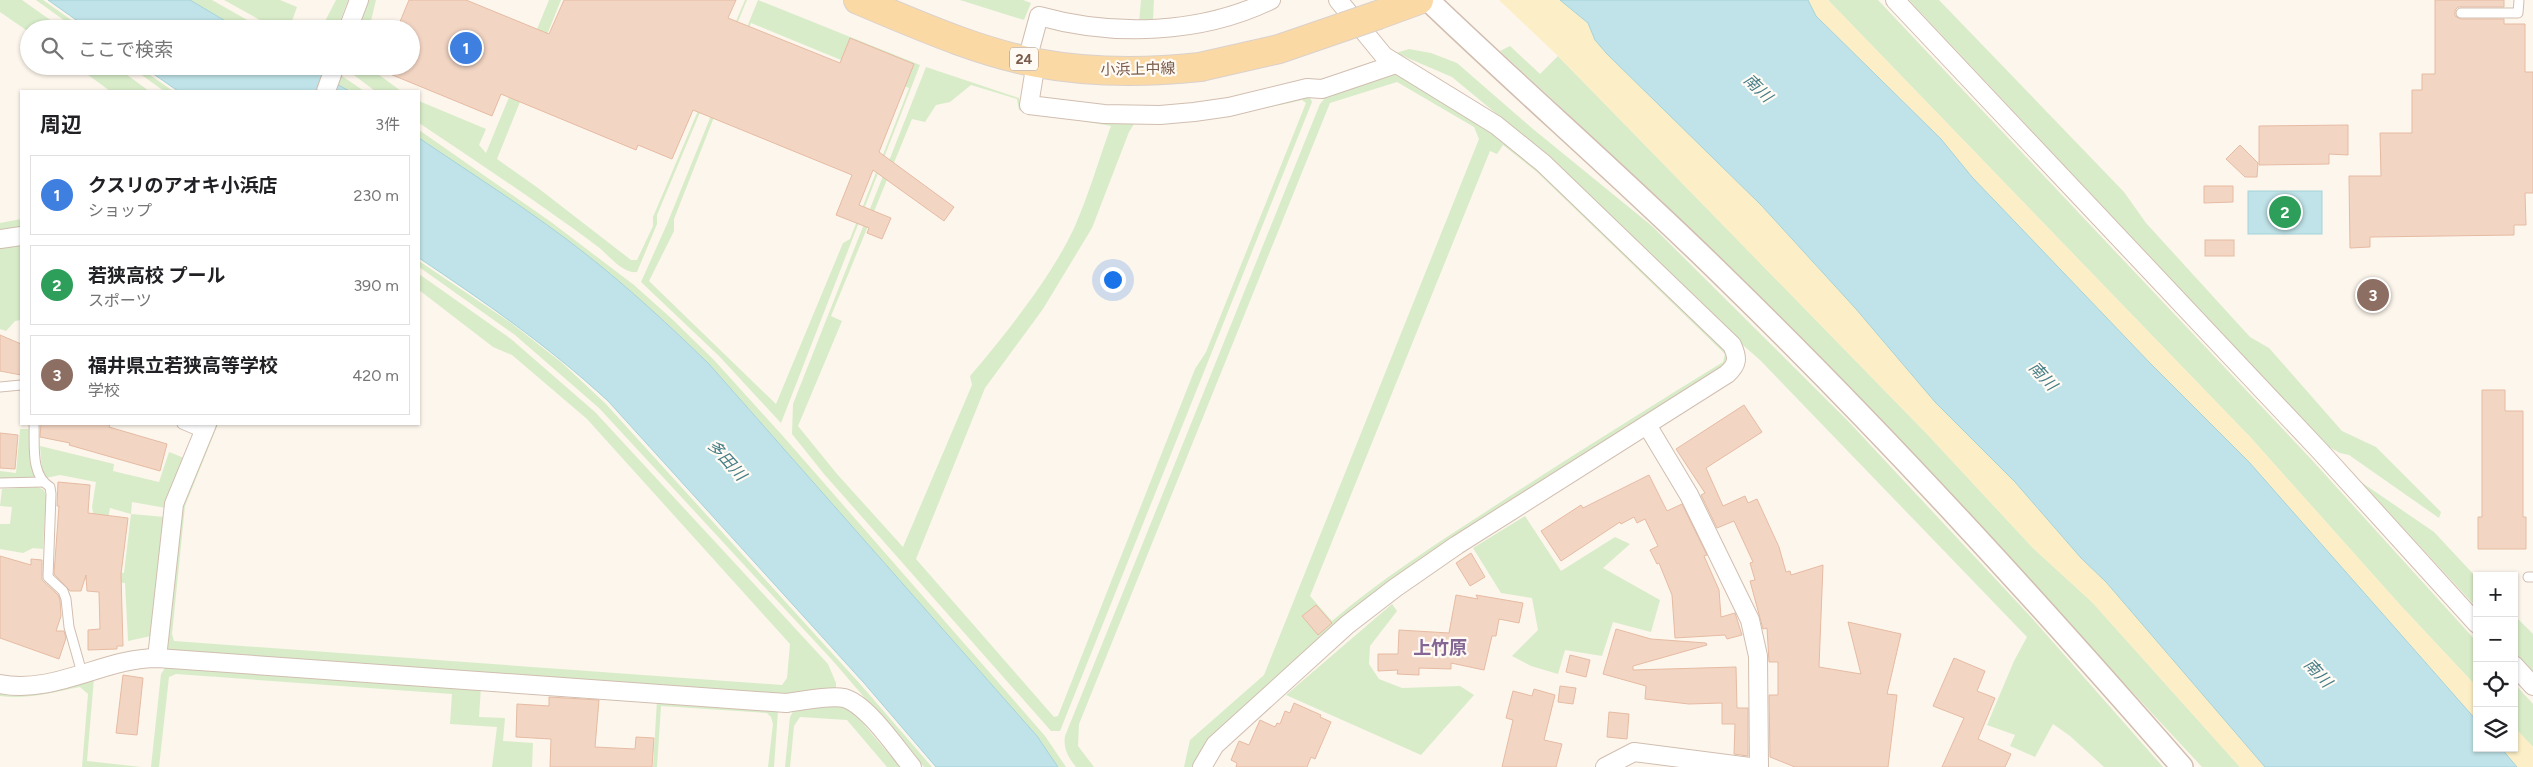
<!DOCTYPE html>
<html lang="ja">
<meta charset="utf-8">
<style>
:root{--surface:#fff;--page:#f6f6f6;--text:#202124;--muted:#757577;--line:#e0e0e0;--accent:#e76f51}
body{margin:0;font-family:Figtree,"Noto Sans JP",sans-serif;background:var(--page);color:var(--text)}
.controls{position:absolute;right:15px;bottom:15px;display:grid;overflow:hidden;border-radius:0px;box-shadow:0 1px 4px #0004}
.controls button{width:45px;height:45px;display:grid;place-items:center;padding:0;border:0;border-bottom:1px solid var(--line);background:var(--surface);color:var(--text);font:25px sans-serif}
.you{position:absolute;left:1112px;top:279px;width:18px;height:18px;margin:-12px;border:4px solid #fff;border-radius:50%;background:#1a73e8;box-shadow:0 0 0 8px #1a73e833}
.badge{display:grid;place-items:center;width:32px;height:32px;border-radius:50%;background:var(--accent);color:#fff;font-size:16px;font-weight:700}
.pin{position:absolute;translate:-50% -50%;border:2px solid #fff;box-shadow:0 1px 5px #0006}
.list{margin:0;padding:0;list-style:none}
h2{display:flex;justify-content:space-between;align-items:center;height:65px;margin:0;padding:0 20px;font-size:21px}
h2 small{font-size:16px;font-weight:400;color:var(--muted)}
.list li{display:grid;grid-template-columns:32px 1fr auto;gap:15px;align-items:center;box-sizing:border-box;height:80px;margin:0 10px 10px;padding:0 10px;border:1px solid var(--line);border-radius:0px}
.list b{display:block;font-size:19px;white-space:nowrap}
.list p{margin:0;font-size:16px;white-space:nowrap;color:var(--muted)}
.list em{font-size:16px;font-style:normal;color:var(--muted)}
.icon{flex:none;width:28px;height:28px;fill:none;stroke:currentColor;stroke-width:2;stroke-linecap:round;stroke-linejoin:round}
.map{position:relative;flex:none;width:2533px;height:767px;overflow:hidden}
.search{position:absolute;background:var(--surface);box-shadow:0 1px 4px #0004;left:20px;top:20px;width:400px;height:55px;display:flex;align-items:center;gap:12px;box-sizing:border-box;padding:0 18px;border-radius:28px;color:var(--muted);font-size:19px}
.panel{position:absolute;background:var(--surface);box-shadow:0 1px 4px #0004;left:20px;top:90px;width:400px;height:335px;border-radius:0px}
.map>svg:first-child{display:block}
.green{fill:#d8ecc9;fill-rule:evenodd}
.sand{fill:#fcefc7}
.water{fill:#bfe3e8;stroke:#a5d3da}
.building{fill:#f3d5c3;stroke:#e6bba3}
.lines{fill:none;stroke-linecap:round;stroke-linejoin:round}
.service-casing{stroke:#d1beb0;stroke-width:11}
.minor-casing{stroke:#d1beb0;stroke-width:20}
.tertiary-casing{stroke:#d1beb0;stroke-width:24}
.primary-casing{stroke:#dad1cd;stroke-width:30}
.service{stroke:#fff;stroke-width:9}
.minor{stroke:#fff;stroke-width:18}
.tertiary{stroke:#fff;stroke-width:21}
.primary{stroke:#fbd9a5;stroke-width:28}
.primary-bridge-casing{stroke:#dad1cd;stroke-width:30;stroke-linecap:butt}
.primary-bridge{stroke:#fbd9a5;stroke-width:28}
.labels{text-anchor:middle;dominant-baseline:central;stroke-width:4.5;stroke-linejoin:round;paint-order:stroke}
.shield{fill:#fffaf3;stroke:#a28b7f;stroke-width:1}
.shield-label{font-size:14px;font-weight:bold;fill:#7a5c4d}
.street-label{font-size:15px;fill:#7a5c4d;stroke:#fffaf3}
.water-label{font-size:16px;font-style:italic;fill:#437c86;stroke:#fffaf3}
.quarter-label{font-size:18px;font-weight:bold;fill:#846695;stroke:#fffaf3}
</style>
<div class="map">
<svg width="2533" height="767" viewBox="0 0 2533 767">
<rect width="100%" height="100%" fill="#fdf6ec"/>
<g class="green">
<polygon points="0,0 22,0 63,29 29,29 29,32 0,12"/>
<polygon points="36,0 43,0 84,29 76,29"/>
<polygon points="190,0 212,0 263,29 239,29"/>
<polygon points="224,0 280,0 297,7 292,21 307,29 276,29"/>
<polygon points="336,0 348,0 337,29 321,29"/>
<polygon points="368,0 376,0 369,29 358,29"/>
<path d="M549 0H561L497 159 538 188 631 260H637L653 226V217L745 0H747L657 215V224L637 272C622 274 608 254 597 246 539 203 479 163 419 123V101L486 129 479 145 486 153Z"/>
<path d="M758 0 920 65 781 423 719 356 641 282 667 224ZM751 23 909 88 850 239 843 243 776 404 649 281 674 231V219Z"/>
<polygon points="960,0 1023,0 1031,3 1024,20"/>
<polygon points="1141,0 1154,0 1153,20 1230,12 1139,23"/>
<polygon points="1828,0 1878,0 2311,459 2477,642 2477,687 2401,606 2251,438"/>
<polygon points="1909,0 1939,0 2124,192 2146,223 2250,337 2269,348 2342,431 2376,447 2441,512 2439,518 2349,455 2340,453 2329,447"/>
<polygon points="1510,46 1540,74 1558,56 1928,435 2033,548 2092,602 2240,767 2202,767 1867,407 1662,201 1500,51"/>
<polygon points="1409,49 1431,53 1457,63 1533,129 1652,226 1848,421 2030,616 2163,767 2104,767 2070,736 2053,724 2035,757 2010,746 2015,735 1987,725 2014,661 2027,637 1760,360 1737,340 1551,159 1452,77 1396,53"/>
<polygon points="76,66 115,66 149,91 110,91"/>
<polygon points="129,66 137,66 173,91 164,91"/>
<polygon points="345,66 367,66 401,91 375,91 346,69"/>
<path d="M926 67 1019 98 1021 109 1069 117 1309 95 1312 102 1060 731H1051L824 474 792 434 793 404ZM971 85 1017 99 1019 110 1111 126C1099 159 1089 194 1075 226 1053 275 1005 335 970 376L972 385 903 547 837 474 798 426 842 321 831 316 912 119 925 122 936 105 950 102ZM1302 100 1306 103 1206 352 1195 369 1058 716 1054 717 916 559 985 388 1043 309 1092 228 1129 132 1134 124C1192 123 1246 113 1302 100Z"/>
<path d="M1397 74 1492 130 1538 168 1729 352 1728 366 1453 540 1198 767H1184L1190 740 1264 675 1479 139 1474 127 1397 82 1330 103 1079 724 1078 746 1094 767H1076C1068 757 1063 748 1065 736L1320 104 1326 97ZM1503 145 1537 172 1725 354 1723 362C1645 410 1567 459 1490 509 1436 544 1381 579 1332 621L1310 596 1490 151 1497 154Z"/>
<polygon points="342,76 364,91 349,91 338,85"/>
<path d="M419 130 551 222 634 285 672 319 714 360 782 435 1045 736 1066 767H1058L1037 736 709 364C670 326 630 289 587 255 534 213 475 176 419 138Z"/>
<polygon points="21,219 21,230 0,234 0,223"/>
<polygon points="21,242 21,320 15,321 6,331 0,329 0,245"/>
<polygon points="419,261 511,323 561,362 605,403 861,685 932,767 924,767 833,661 599,408 515,335 419,267"/>
<polygon points="419,274 511,339 595,412 828,664 836,683 836,689 790,696 170,652 166,647 182,506 215,424 218,424 185,506 172,634 174,641 782,685 787,678 790,644 587,419 512,355 493,347 419,290"/>
<polygon points="20,429 30,429 34,479 0,480 0,471 16,473"/>
<polygon points="40,446 114,464 113,471 159,482 169,452 184,458 166,508 132,502 131,514 165,517 151,636 128,641 125,583 76,579 78,567 124,573 131,514 110,508 108,520 94,518 92,507 96,482 60,475 46,478 42,470"/>
<polygon points="2361,482 2434,532 2477,578 2477,608"/>
<polygon points="38,487 44,490 46,496 43,549 33,548 23,553 0,549 0,524 10,524 12,507 0,506 2,489"/>
<polygon points="1525,516 1561,571 1615,537 1630,544 1603,568 1660,600 1651,632 1613,622 1602,656 1565,650 1558,674 1531,666 1512,656 1538,630 1532,598 1501,593 1473,548"/>
<polygon points="1392,604 1397,611 1370,646 1369,664 1379,679 1402,688 1460,686 1474,695 1421,755 1286,695"/>
<polygon points="2514,615 2533,634 2533,672 2514,651"/>
<polygon points="172,666 481,687 479,717 505,718 503,741 533,743 532,767 492,767 497,727 450,724 452,694 176,674 169,677 159,767 151,767 161,674 165,668"/>
<path d="M94 678 87 761 141 767H82L88 694 80 687C54 692 27 700 0 696V691Z"/>
<polygon points="2514,683 2533,704 2533,747 2514,727"/>
<polygon points="657,700 778,711 774,767 768,767 773,724 771,717 767,713 661,706 657,767 653,767"/>
<polygon points="841,706 854,713 900,767 887,767 847,720 800,717 794,726 790,767 785,767 790,717 795,708"/>
</g>
<g class="sand">
<polygon points="1499,0 1560,0 1588,23 1595,40 1607,54 1761,205 1856,309 1935,402 2015,482 2081,558 2106,582 2265,767 2240,767 2092,602 2033,548 1928,435 1680,181 1558,56"/>
<polygon points="1808,0 1828,0 2251,438 2401,606 2477,687 2477,721 2249,462 2149,362 1972,177 1941,139 1816,16"/>
<polygon points="2514,727 2533,747 2533,767 2517,767 2501,748 2514,748"/>
</g>
<g class="water">
<polygon points="48,0 190,0 239,29 89,29"/>
<polygon points="1560,0 1808,0 1816,16 1941,139 1972,177 2149,362 2249,462 2477,721 2477,748 2501,748 2517,767 2265,767 2106,582 2081,558 2015,482 1935,402 1856,309 1761,205 1607,54 1595,40 1588,23"/>
<polygon points="142,66 306,66 349,91 178,91"/>
<path d="M419 138C475 176 534 213 587 255 630 289 670 326 709 364L1037 736 1058 767H936L864 683 608 401C547 345 486 303 419 258Z"/>
<rect x="2248" y="191" width="74" height="43"/>
</g>
<g class="building">
<polygon points="409,0 466,0 549,34 564,0 736,0 728,18 840,63 850,38 914,64 879,152 954,207 944,221 873,170 859,205 891,218 882,239 867,233 869,228 836,215 852,175 693,110 672,159 638,145 636,150 501,94 492,116 373,67 411,66 411,29 397,29"/>
<polygon points="2435,0 2504,0 2504,7 2458,7 2455,10 2455,16 2461,19 2504,19 2504,24 2525,24 2525,72 2533,72 2533,193 2525,193 2526,225 2514,225 2514,235 2370,237 2370,247 2350,248 2349,176 2381,176 2380,133 2412,133 2412,90 2422,90 2422,74 2435,74"/>
<polygon points="2348,125 2348,155 2329,154 2329,164 2259,165 2259,126"/>
<polygon points="2240,145 2258,163 2257,177 2245,177 2226,159"/>
<polygon points="2204,186 2233,186 2233,202 2204,203"/>
<rect x="2205" y="240" width="29" height="16"/>
<polygon points="0,335 21,344 21,375 0,371"/>
<polygon points="2482,390 2505,390 2505,411 2523,411 2523,517 2526,517 2526,549 2478,549 2478,517 2482,517"/>
<polygon points="1744,405 1762,432 1706,468 1723,506 1745,496 1748,503 1757,499 1779,547 1786,572 1790,571 1791,575 1823,565 1819,667 1861,674 1848,622 1901,634 1887,694 1897,695 1888,767 1795,767 1770,757 1769,695 1778,695 1778,662 1769,662 1767,628 1763,629 1750,581 1755,580 1750,563 1753,562 1734,521 1717,528 1701,495 1705,493 1676,449"/>
<polygon points="41,424 110,424 109,427 167,444 160,471 69,445 70,443 40,437"/>
<polygon points="0,433 18,435 15,469 0,468"/>
<polygon points="1649,475 1667,511 1682,504 1707,555 1704,556 1719,590 1721,617 1735,613 1742,635 1727,639 1725,635 1675,638 1672,595 1659,563 1657,564 1650,550 1658,546 1645,519 1637,523 1634,517 1621,524 1620,522 1561,561 1541,531 1581,505 1583,508"/>
<polygon points="58,482 90,485 88,513 128,518 121,574 123,646 117,646 117,649 88,650 88,630 100,629 99,592 87,591 86,575 81,591 70,591 54,574 59,506 57,506"/>
<polygon points="1471,553 1485,577 1470,586 1456,563"/>
<polygon points="0,556 31,565 31,559 42,560 42,580 58,595 60,600 61,616 56,631 64,631 66,638 59,659 0,638"/>
<polygon points="1456,595 1478,599 1476,595 1523,603 1519,623 1499,619 1496,636 1492,636 1484,670 1451,663 1451,669 1419,668 1419,675 1397,674 1398,670 1378,671 1378,654 1398,654 1399,630 1449,633"/>
<polygon points="1316,605 1332,623 1318,635 1302,616"/>
<polygon points="1616,629 1651,639 1706,643 1707,645 1633,666 1633,670 1736,667 1737,708 1748,708 1748,756 1734,754 1735,724 1722,724 1722,703 1689,704 1645,699 1646,686 1603,674"/>
<polygon points="1570,655 1590,660 1586,677 1566,672"/>
<polygon points="1954,658 1985,671 1977,691 1995,698 1978,739 2011,754 2005,767 1942,767 1964,718 1933,706"/>
<polygon points="123,675 143,678 137,735 116,733"/>
<polygon points="1560,686 1576,688 1573,704 1558,702"/>
<polygon points="1534,689 1555,695 1544,740 1562,744 1556,767 1502,767 1513,720 1506,718 1513,691 1532,696"/>
<polygon points="549,697 599,700 595,747 635,749 636,737 654,738 652,767 550,767 551,739 516,737 517,704 549,706"/>
<polygon points="1294,703 1321,715 1320,717 1331,722 1315,759 1311,757 1307,767 1236,767 1237,763 1231,760 1239,741 1249,745 1260,720 1275,727 1277,723 1280,724 1285,711 1290,713"/>
<polygon points="1609,712 1629,714 1627,739 1607,737"/>
</g>
<g class="lines">
<defs>
<g id="service">
<polyline points="2461,13 2518,13 2519,0"/>
<polyline points="0,387 21,385"/>
<path d="M34 424C35 444 30 475 50 487L51 494 48 577 63 591 66 599 69 627 82 673"/>
<polyline points="182,424 203,433"/>
<polyline points="0,483 42,482"/>
<polyline points="2528,577 2533,577"/>
</g>
<g id="minor">
<polyline points="1895,0 2320,451 2477,624"/>
<polyline points="348,29 359,0"/>
<path d="M1027 60 1039 16C1114 37 1201 34 1271 0"/>
<polyline points="1036,62 1029,105 1104,114 1160,115 1194,112 1229,107 1307,88 1322,89 1396,64"/>
<polyline points="326,91 335,66"/>
<polyline points="0,239 21,236"/>
<polyline points="1647,425 1689,495 1750,620 1758,656 1759,767"/>
<polyline points="157,658 174,504 207,424"/>
<polyline points="2514,665 2533,686"/>
<path d="M0 684C53 695 105 658 157 658L786 703C801 701 831 695 844 698 867 704 896 748 912 767"/>
<path d="M1202 767 1215 745 1347 625 1395 588 1457 545 1727 374C1738 364 1738 358 1732 345L1543 163 1496 125 1384 56 1338 0"/>
<polyline points="1605,767 1634,752 1750,767"/>
</g>
<path id="tertiary" d="M1428 0C1527 95 1631 185 1728 281 1887 436 2036 600 2182 767"/>
<g id="primary">
<path d="M858 0C916 24 975 51 1037 63 1091 73 1145 73 1200 67"/>
<polyline points="1378,15 1419,0"/>
</g>
</defs>
<use href="#service" class="service-casing"/>
<use href="#minor" class="minor-casing"/>
<use href="#tertiary" class="tertiary-casing"/>
<use href="#primary" class="primary-casing"/>
<use href="#service" class="service"/>
<use href="#minor" class="minor"/>
<use href="#tertiary" class="tertiary"/>
<use href="#primary" class="primary"/>
<defs>
<polyline id="primary-bridge" points="1200,67 1279,49 1378,15"/>
</defs>
<use href="#primary-bridge" class="primary-bridge-casing"/>
<use href="#primary-bridge" class="primary-bridge"/>
</g>
<g class="labels">
<rect class="shield" x="1010" y="47.5" width="28" height="23" rx="4"/>
<g class="shield-label">
<text x="1024" y="59">24</text>
</g>
<g class="street-label">
<text transform="translate(1138 69) rotate(-1)">小浜上中線</text>
</g>
<g class="water-label">
<text transform="translate(1758 88) rotate(44)">南川</text>
<text transform="translate(2043 376) rotate(47)">南川</text>
<text transform="translate(727 460) rotate(48)">多田川</text>
<text transform="translate(2318 673) rotate(47)">南川</text>
</g>
<g class="quarter-label">
<text x="1440" y="648">上竹原</text>
</g>
</g>
</svg>
<div class="controls">
<button>+</button>
<button>−</button>
<button><svg class="icon" aria-label="locate" viewBox="0 0 24 24"><circle cx="12" cy="12" r="6"/><path d="M12 2v4M12 18v4M2 12h4M18 12h4"/></svg></button>
<button><svg class="icon" aria-label="layers" viewBox="0 0 24 24"><path d="M12 4l9 5-9 5-9-5zM3 14l9 5 9-5"/></svg></button>
</div>
<div class="you"></div>
<div class="pin badge" style="left:466px;top:48px;background:#3f7fe0">1</div>
<div class="pin badge" style="left:2285px;top:212px;background:#2e9e5b">2</div>
<div class="pin badge" style="left:2373px;top:295px;background:#8d6e63">3</div>
<div class="search"><svg class="icon" aria-label="search" viewBox="0 0 24 24"><circle cx="10" cy="10" r="6"/><path d="M15 15l6 6"/></svg>ここで検索</div>
<section class="panel">
<h2>周辺<small>3件</small></h2>
<ul class="list">
<li><span class="badge" style="background:#3f7fe0">1</span><div><b>クスリのアオキ小浜店</b><p>ショップ</p></div><em>230 m</em></li>
<li><span class="badge" style="background:#2e9e5b">2</span><div><b>若狭高校 プール</b><p>スポーツ</p></div><em>390 m</em></li>
<li><span class="badge" style="background:#8d6e63">3</span><div><b>福井県立若狭高等学校</b><p>学校</p></div><em>420 m</em></li>
</ul>
</section>
</div>
